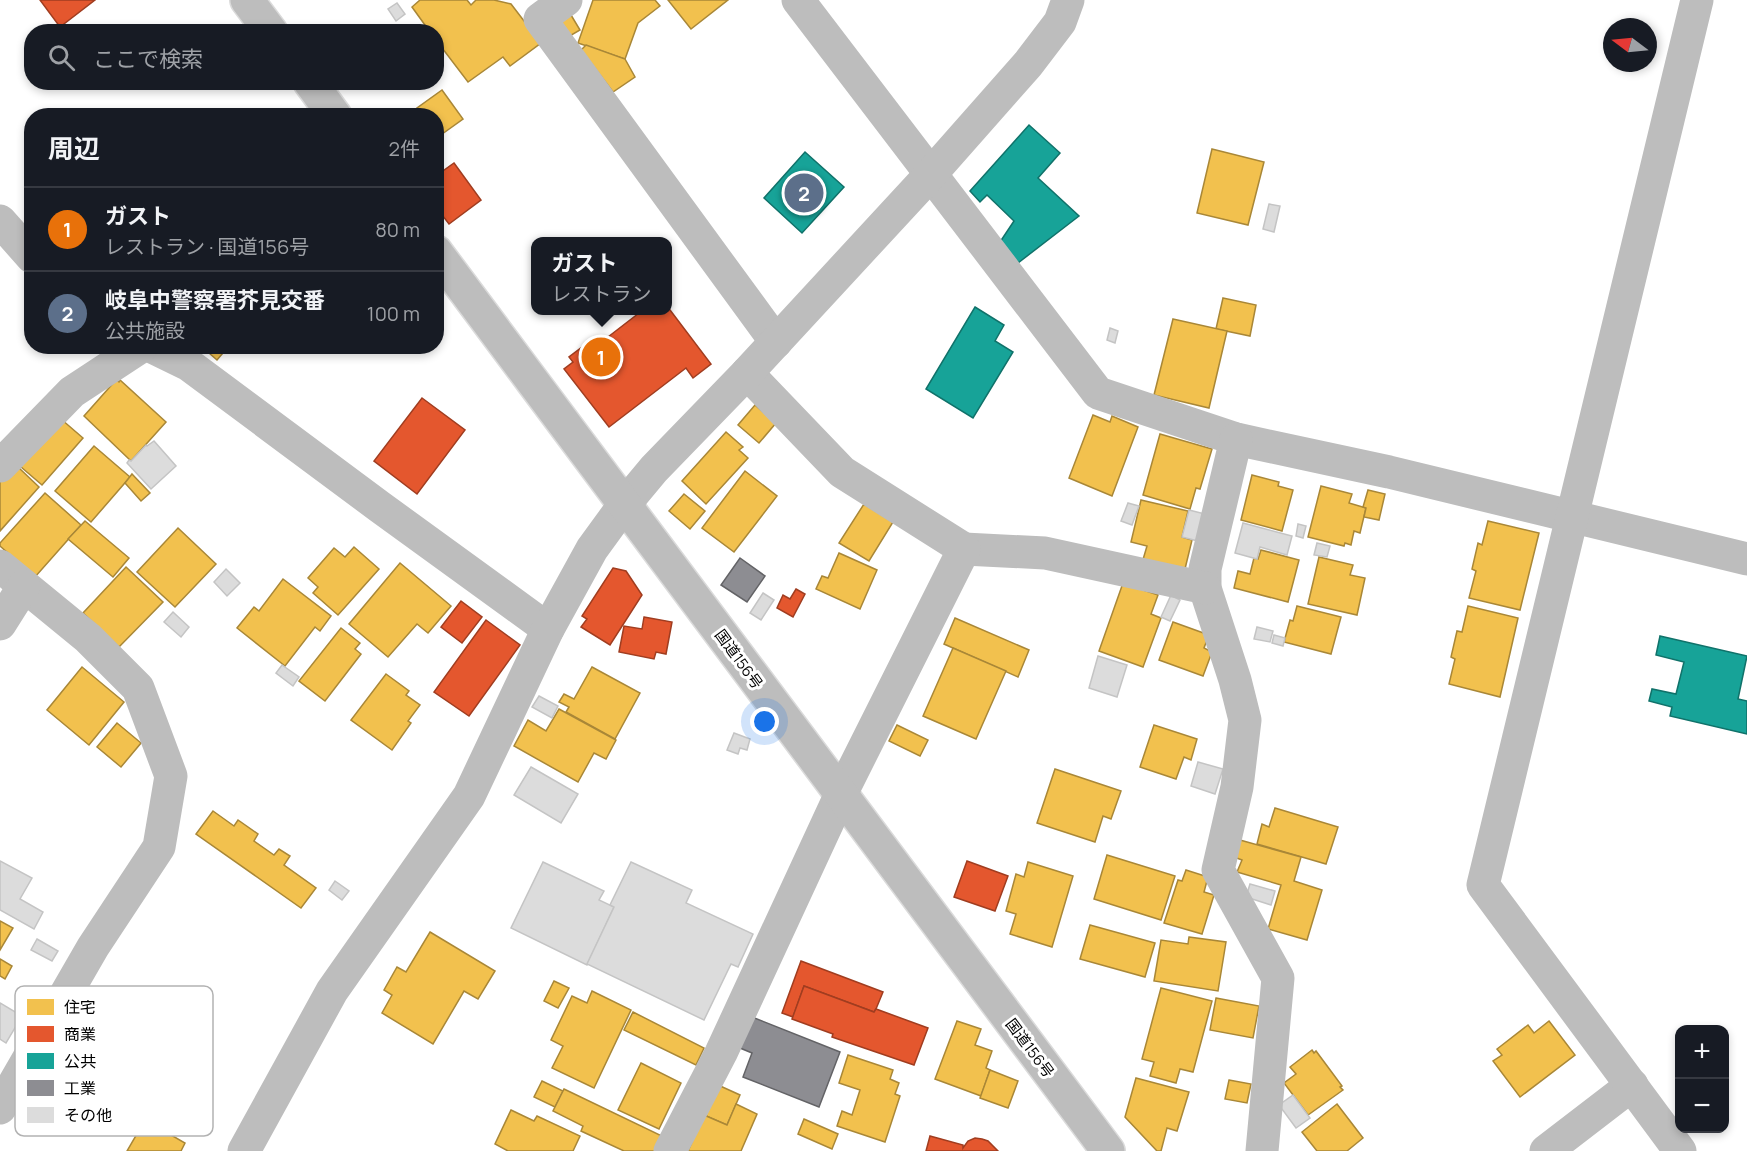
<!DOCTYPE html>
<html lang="ja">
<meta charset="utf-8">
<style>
:root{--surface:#171b24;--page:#20242c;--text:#f1f3f6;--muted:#9ea1a6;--line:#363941;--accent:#0f766e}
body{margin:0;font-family:Manrope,"Noto Sans JP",sans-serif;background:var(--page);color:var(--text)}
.controls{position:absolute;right:18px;bottom:18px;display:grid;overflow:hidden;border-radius:12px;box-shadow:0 3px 9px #0003}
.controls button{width:54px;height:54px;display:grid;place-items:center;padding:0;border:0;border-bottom:2px solid var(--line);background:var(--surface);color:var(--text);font:30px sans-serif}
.compass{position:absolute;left:1603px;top:18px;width:54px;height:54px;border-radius:50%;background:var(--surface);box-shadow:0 3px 9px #0003;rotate:286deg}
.you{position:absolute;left:765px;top:722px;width:21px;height:21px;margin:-15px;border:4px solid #fff;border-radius:50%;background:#1a73e8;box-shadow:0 0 0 9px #1a73e833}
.badge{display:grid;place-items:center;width:39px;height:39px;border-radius:50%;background:var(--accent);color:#fff;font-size:20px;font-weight:700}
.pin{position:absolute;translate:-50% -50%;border:3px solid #fff;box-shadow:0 2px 6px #0006}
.popup{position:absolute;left:531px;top:237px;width:141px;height:78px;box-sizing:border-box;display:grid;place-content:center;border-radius:12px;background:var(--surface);filter:drop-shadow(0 2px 4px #0005);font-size:20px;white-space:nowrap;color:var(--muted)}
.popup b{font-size:22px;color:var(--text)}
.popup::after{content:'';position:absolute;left:50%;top:100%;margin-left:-12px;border:12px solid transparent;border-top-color:var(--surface)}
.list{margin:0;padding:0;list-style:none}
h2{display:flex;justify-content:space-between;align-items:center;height:78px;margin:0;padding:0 24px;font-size:26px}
h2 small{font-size:20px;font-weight:400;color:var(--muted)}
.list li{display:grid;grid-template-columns:39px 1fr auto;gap:18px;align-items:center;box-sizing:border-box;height:84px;padding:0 24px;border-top:2px solid var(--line)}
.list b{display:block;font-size:22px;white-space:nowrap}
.list p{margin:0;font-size:20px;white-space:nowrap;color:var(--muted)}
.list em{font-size:20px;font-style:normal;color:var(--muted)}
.icon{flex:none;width:33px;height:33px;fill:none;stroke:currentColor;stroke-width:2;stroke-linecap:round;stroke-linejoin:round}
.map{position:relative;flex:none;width:1747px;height:1151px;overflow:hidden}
.search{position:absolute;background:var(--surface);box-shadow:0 3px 9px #0003;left:24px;top:24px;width:420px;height:66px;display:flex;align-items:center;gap:15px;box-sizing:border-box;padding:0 21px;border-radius:24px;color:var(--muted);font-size:22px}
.panel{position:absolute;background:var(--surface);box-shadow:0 3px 9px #0003;left:24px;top:108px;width:420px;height:246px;border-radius:24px}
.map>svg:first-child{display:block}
.homes{fill:#f2c14e;stroke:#a98737;stroke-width:1.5}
.shops{fill:#e4572e;stroke:#a03d20;stroke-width:1.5}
.public{fill:#17a398;stroke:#10726a;stroke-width:1.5}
.industry{fill:#8d8d92;stroke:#636366;stroke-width:1.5}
.building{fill:#dcdcdc;stroke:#c4c4c4;stroke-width:1.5}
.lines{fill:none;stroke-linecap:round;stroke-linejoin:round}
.trunk-casing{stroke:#dbdbdb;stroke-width:36}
.minor{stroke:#bdbdbd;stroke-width:33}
.tertiary{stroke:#bdbdbd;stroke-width:33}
.trunk{stroke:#bdbdbd;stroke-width:33}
.labels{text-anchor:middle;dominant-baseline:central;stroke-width:6;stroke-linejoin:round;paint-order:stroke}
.street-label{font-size:15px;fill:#000;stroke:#fff}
.key{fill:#fff;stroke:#b2b2b2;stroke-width:1.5}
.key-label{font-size:16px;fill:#000}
</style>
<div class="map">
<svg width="1747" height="1151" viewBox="0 0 1747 1151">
<rect width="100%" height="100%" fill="#fff"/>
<g class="homes">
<polygon points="420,0 467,0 471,5 476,0 494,0 511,4 541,43 510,66 503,57 468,82 436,40 436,32 430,32 412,7"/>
<polygon points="593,0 655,0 660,6 638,23 625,59 578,43"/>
<polygon points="668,0 728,0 691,29"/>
<polygon points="571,15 580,30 568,37 559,23"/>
<polygon points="586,45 625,59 635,77 613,92 581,50"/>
<polygon points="442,90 463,119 438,137 436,116 422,116 417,108"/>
<polygon points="1212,149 1264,162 1248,225 1197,213"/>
<polygon points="1223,298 1256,305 1250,336 1216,329"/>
<polygon points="1173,319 1227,331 1209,408 1154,395"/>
<polygon points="201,346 229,346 217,360"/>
<polygon points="116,380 119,382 120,380 166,422 131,461 84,416"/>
<polygon points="755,405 776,423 759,443 738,425"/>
<polygon points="54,413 83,438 42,485 14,461"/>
<polygon points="1093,415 1110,422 1112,416 1138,427 1112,496 1069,478"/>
<polygon points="726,432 743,447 739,450 748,458 706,504 682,481"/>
<polygon points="1160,434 1212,449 1200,489 1196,488 1190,509 1143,495"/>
<polygon points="94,446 130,477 91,522 55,491"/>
<polygon points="18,467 39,487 0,531 0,477"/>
<polygon points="745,471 777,496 734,552 702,528"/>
<polygon points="132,474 150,493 141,501 125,483"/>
<polygon points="1252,475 1279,482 1278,486 1293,490 1282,531 1241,520"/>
<polygon points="1321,486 1352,494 1349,503 1366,508 1360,533 1354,531 1351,545 1345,543 1344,546 1308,537"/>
<polygon points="1368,490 1385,494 1379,520 1364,517 1366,508 1363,507"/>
<polygon points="45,493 81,525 35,577 0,546 0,543"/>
<polygon points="684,494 705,511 690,529 669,511"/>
<polygon points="1141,500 1188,511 1182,537 1192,540 1184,573 1142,563 1147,546 1131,542"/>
<polygon points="864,504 893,522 869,561 839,543"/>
<polygon points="85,521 129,558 113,577 68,539"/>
<polygon points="1488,521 1539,533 1520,610 1469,598 1476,571 1472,569 1478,543 1482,545"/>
<polygon points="178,528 216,564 175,607 137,572"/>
<polygon points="354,547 379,569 338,615 313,593 318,587 308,578 334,548 345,557"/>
<polygon points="1261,550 1299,560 1288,602 1234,588 1238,571 1250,574 1254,558 1258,559"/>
<polygon points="839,553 877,570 860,609 816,589 822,576 828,578"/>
<polygon points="1319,557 1353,565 1350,575 1365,578 1357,615 1308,604"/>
<polygon points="400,563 451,606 428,633 417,624 388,657 349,624"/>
<polygon points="126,567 163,602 119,647 83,613"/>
<polygon points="283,579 331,616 320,631 315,627 285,666 237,628 254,607 259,611"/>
<polygon points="1123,583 1158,595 1151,614 1161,618 1143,667 1099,651"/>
<polygon points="1297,606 1341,617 1331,654 1284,642 1290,620 1293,621"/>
<polygon points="1468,606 1518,618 1500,697 1449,684 1455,659 1451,657 1457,631 1462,632"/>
<polygon points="955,618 1029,650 1018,677 944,644"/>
<polygon points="1173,622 1209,635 1204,648 1212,652 1203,676 1159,660"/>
<polygon points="341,628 360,643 355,649 361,654 325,701 299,681"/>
<polygon points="953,648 1006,671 976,739 923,716"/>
<polygon points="82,667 124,702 89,745 47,710"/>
<polygon points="592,667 640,693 615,739 566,712 569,707 559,702 564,694 574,699"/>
<polygon points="386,674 409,691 406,695 420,705 408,721 411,723 392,750 351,720"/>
<polygon points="559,709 616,740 606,759 594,753 578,782 514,746 528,720 546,731"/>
<polygon points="117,723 141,743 121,767 97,747"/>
<polygon points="897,725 928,740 920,756 889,741"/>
<polygon points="1154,725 1197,739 1191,760 1184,757 1176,779 1140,767"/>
<polygon points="1055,769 1121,791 1111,819 1103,816 1095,842 1037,823"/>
<polygon points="1275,808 1338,827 1326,864 1257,844 1262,824 1269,827"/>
<polygon points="213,811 234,826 238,820 258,834 254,841 274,855 279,849 290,856 284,865 316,888 301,908 196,834"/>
<polygon points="1240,840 1301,857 1294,881 1322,890 1307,940 1268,929 1281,885 1237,872 1242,860 1234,857"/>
<polygon points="1107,855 1175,876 1161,920 1094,899"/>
<polygon points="1028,862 1073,876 1052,947 1010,934 1016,914 1006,911 1016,874 1024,877"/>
<polygon points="1186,870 1208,877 1204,892 1214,895 1202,934 1164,923 1178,880 1182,881"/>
<polygon points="0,921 13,928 0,950"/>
<polygon points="1090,925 1155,943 1145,977 1080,959"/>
<polygon points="430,932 495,971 478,999 464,991 433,1044 382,1013 392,995 384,990 397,967 406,972"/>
<polygon points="1189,937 1226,942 1218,991 1154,981 1161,940 1188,944"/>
<polygon points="0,959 12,966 5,979 0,976"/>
<polygon points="554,981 569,988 558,1008 544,1001"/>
<polygon points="1161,988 1212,1001 1193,1072 1180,1069 1176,1083 1150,1076 1154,1062 1142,1059"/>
<polygon points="73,990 120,1014 90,1071 48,1049"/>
<polygon points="592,991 631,1010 594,1088 552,1068 563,1046 551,1040 572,996 587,1003"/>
<polygon points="1216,998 1259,1006 1253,1038 1210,1030"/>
<polygon points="633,1012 704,1048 696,1065 624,1030"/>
<polygon points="957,1021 981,1029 975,1045 992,1051 986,1068 990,1070 981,1096 935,1079"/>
<polygon points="1549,1021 1575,1055 1520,1097 1493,1061 1502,1055 1497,1049 1528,1025 1534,1033"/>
<polygon points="1312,1050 1314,1053 1316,1051 1342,1086 1340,1087 1343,1090 1308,1115 1284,1083 1296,1074 1290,1067"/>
<polygon points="848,1055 893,1070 890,1079 899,1083 895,1094 900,1096 885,1142 837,1126 842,1111 852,1115 860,1090 839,1083"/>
<polygon points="641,1063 681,1083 659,1129 618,1110"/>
<polygon points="990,1070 1018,1081 1008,1108 980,1098"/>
<polygon points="1136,1078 1189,1092 1177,1131 1167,1128 1161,1151 1157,1151 1125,1117"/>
<polygon points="1229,1080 1251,1084 1247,1103 1225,1099"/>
<polygon points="542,1081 563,1091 555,1107 534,1097"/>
<polygon points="718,1085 740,1095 727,1125 704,1115"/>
<polygon points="564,1089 664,1137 657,1151 624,1151 581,1131 583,1126 553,1111"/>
<polygon points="736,1104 757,1114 741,1151 688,1151 704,1115 727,1125"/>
<polygon points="1337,1104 1363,1138 1347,1151 1317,1151 1302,1132"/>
<polygon points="511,1110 534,1121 537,1116 580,1136 573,1151 508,1151 495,1144"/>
<polygon points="804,1119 838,1134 832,1149 798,1134"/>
<polygon points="145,1120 185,1143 181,1151 127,1151"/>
</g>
<g class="shops">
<polygon points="40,0 95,0 60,27"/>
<polygon points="454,163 481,200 449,224 436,207 436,176"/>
<polygon points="667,306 711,364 693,378 686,368 609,427 564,369 573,362 569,357 590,341 595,347 643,310 667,310"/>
<polygon points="422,398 465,430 417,494 374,461"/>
<polygon points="613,568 626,571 642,595 610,645 581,627 587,619 582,616"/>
<polygon points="796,589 805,594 793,617 777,608 783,595 790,599"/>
<polygon points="461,601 482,617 462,643 441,627"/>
<polygon points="644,617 672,622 666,654 656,652 654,659 619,652 624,626 642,629"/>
<polygon points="486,620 520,645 469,716 434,692"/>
<polygon points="967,861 1008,876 995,911 954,897"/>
<polygon points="801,961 883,992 876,1009 874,1012 804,986 793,1017 782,1013"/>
<polygon points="804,986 874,1012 876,1009 928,1028 914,1065 832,1037 833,1034 792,1019"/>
<polygon points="155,1048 206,1074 194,1098 211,1107 199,1130 131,1094"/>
<polygon points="115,1058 139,1071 127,1093 103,1079"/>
<polygon points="930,1136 963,1145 963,1148 968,1141 975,1138 982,1139 988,1141 998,1151 926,1151"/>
</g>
<g class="public">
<polygon points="1029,125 1060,153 1038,178 1079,216 1018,263 1000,242 1014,221 987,195 980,202 970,191"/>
<polygon points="805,152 844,187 802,233 764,198"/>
<polygon points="975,307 1004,325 995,341 1013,352 973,418 926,389"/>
<polygon points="1660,636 1747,656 1738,699 1747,701 1747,734 1670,716 1672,707 1649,701 1652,689 1676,694 1684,662 1656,655"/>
</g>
<g class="industry">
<polygon points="740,558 765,576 747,602 721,585"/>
<polygon points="752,1017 840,1052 819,1107 743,1077 752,1053 740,1048"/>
</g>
<g class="building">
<polygon points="397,3 405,14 396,21 388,9"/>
<polygon points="1269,204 1280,206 1274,232 1263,229"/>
<polygon points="1110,328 1118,331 1115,343 1107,340"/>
<polygon points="154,441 176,466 151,489 127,463 129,460 131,461 146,445 147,446"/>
<polygon points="1128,503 1139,506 1132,525 1121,521"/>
<polygon points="1189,510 1205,514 1198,541 1182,537"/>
<polygon points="1243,523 1292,536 1287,555 1260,547 1257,559 1235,553"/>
<polygon points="1298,524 1306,526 1303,538 1296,536"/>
<polygon points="1317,543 1330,546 1327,557 1314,555"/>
<polygon points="226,569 240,583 227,596 214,582"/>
<polygon points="763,593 774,600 761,620 750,613"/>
<polygon points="1171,595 1180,600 1170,621 1161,617"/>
<polygon points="173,612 189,627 181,637 164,622"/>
<polygon points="1257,627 1273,631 1270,642 1254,639"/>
<polygon points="1274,635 1285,638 1283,646 1272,643"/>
<polygon points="1098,656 1127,665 1117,697 1089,688"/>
<polygon points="282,665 299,677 293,686 276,673"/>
<polygon points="539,696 558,706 552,718 532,707"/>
<polygon points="734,733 750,739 747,750 740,748 738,754 727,750"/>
<polygon points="1198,762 1223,769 1215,794 1191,786"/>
<polygon points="531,767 578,794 561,823 514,795"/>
<polygon points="0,861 32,878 20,899 43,912 34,929 0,910"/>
<polygon points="543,862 604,891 599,900 614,907 587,965 511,928"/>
<polygon points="631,862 692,890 686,903 753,934 738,967 731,964 704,1020 587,964 614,907 610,905"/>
<polygon points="335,881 349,891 342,900 329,890"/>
<polygon points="1250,884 1275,891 1271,905 1246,897"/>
<polygon points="37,939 58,951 52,961 31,950"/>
<polygon points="0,1003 22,1016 6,1043 0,1039"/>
<polygon points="1293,1095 1310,1118 1296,1128 1279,1105"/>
</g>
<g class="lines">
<defs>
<g id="trunk">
<polyline points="247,0 271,32"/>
<polyline points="310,82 335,116"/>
<path d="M436 252C660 552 883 853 1108 1151"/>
</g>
</defs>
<use href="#trunk" class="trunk-casing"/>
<g class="minor">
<polyline points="566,0 540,19 776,342"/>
<polyline points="798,0 1098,393 1236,439 1389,472 1747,559"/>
<polyline points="0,221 32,257"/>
<polyline points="150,346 189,365 380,507 548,629"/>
<polyline points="1236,439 1205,569 1205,588 1235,680 1245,720 1237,787 1218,870 1278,978 1262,1151"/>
<polyline points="0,466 72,392 142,346"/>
<polyline points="964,549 1045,553 1205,588"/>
<polyline points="0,566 88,638 138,688 171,776 159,847 93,947 0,1108"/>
<polyline points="0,624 24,586"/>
<polyline points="244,1151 332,991 469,796 548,629 592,549 624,505"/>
<polyline points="670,1151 721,1053 840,796 964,549 842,472 747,373"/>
<polyline points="1546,1151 1632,1085"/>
<polyline points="1680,1151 1483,885 1697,0"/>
</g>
<polyline class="tertiary" points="624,505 654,469 747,373 930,175 1028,64 1060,22 1068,0"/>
<use href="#trunk" class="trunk"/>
</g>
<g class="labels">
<g class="street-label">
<text transform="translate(739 659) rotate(54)">国道156号</text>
<text transform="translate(1030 1048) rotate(53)">国道156号</text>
</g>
</g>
<rect x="15" y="986" width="198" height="150" rx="9" class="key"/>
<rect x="27" y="999" width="27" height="16" fill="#f2c14e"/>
<rect x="27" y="1026" width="27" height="16" fill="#e4572e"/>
<rect x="27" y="1053" width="27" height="16" fill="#17a398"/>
<rect x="27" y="1080" width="27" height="16" fill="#8d8d92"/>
<rect x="27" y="1107" width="27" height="16" fill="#dcdcdc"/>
<g class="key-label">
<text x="64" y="1013">住宅</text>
<text x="64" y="1040">商業</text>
<text x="64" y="1067">公共</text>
<text x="64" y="1094">工業</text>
<text x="64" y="1121">その他</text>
</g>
</svg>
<div class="controls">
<button>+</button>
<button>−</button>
</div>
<svg class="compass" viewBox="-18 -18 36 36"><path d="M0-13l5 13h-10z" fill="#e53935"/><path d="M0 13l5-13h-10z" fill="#9ea1a6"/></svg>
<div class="you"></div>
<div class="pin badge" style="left:601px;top:357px;background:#e8710a">1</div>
<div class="popup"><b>ガスト</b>レストラン</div>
<div class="pin badge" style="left:804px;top:193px;background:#5c6f8a">2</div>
<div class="search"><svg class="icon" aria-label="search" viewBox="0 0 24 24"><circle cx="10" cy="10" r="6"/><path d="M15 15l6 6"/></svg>ここで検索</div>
<section class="panel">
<h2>周辺<small>2件</small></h2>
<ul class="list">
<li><span class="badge" style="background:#e8710a">1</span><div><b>ガスト</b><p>レストラン · 国道156号</p></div><em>80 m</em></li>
<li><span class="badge" style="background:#5c6f8a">2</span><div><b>岐阜中警察署芥見交番</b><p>公共施設</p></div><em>100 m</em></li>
</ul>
</section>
</div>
